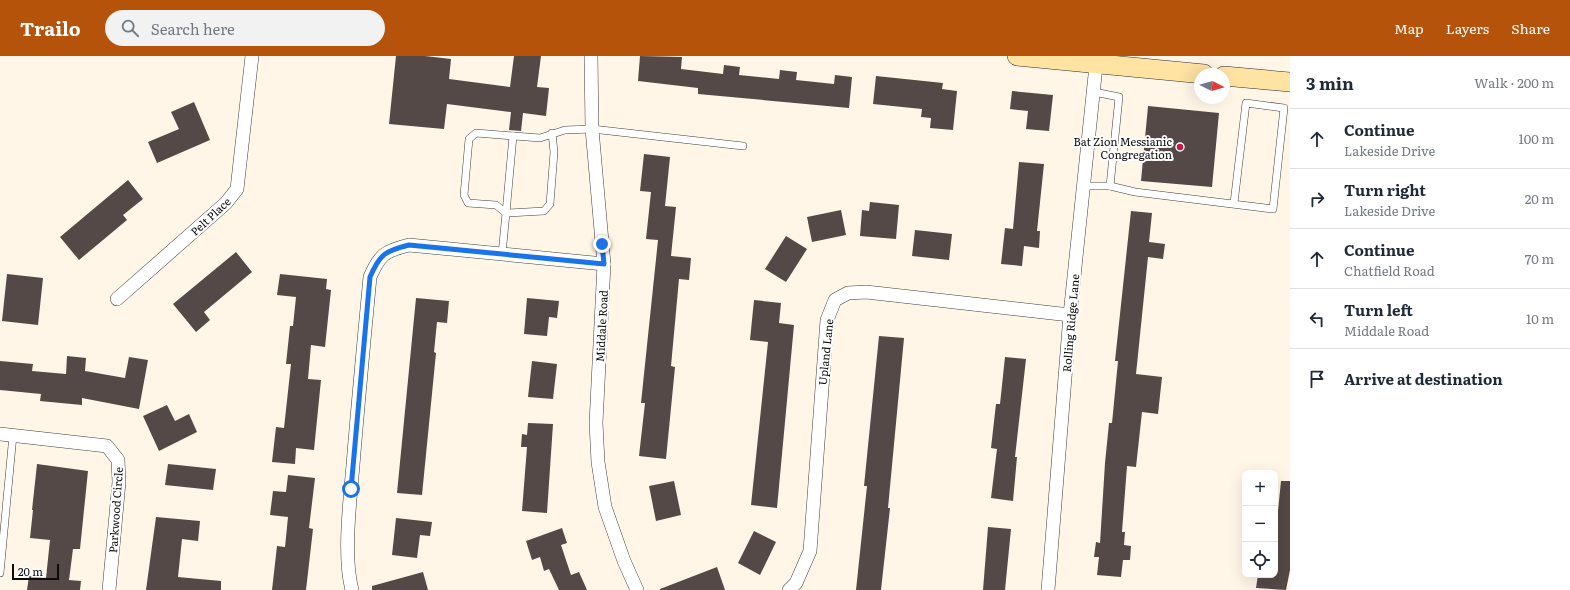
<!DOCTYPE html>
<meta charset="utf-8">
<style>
:root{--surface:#fff;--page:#f2f2f3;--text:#1f2937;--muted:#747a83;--line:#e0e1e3;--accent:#b45309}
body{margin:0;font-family:Literata,serif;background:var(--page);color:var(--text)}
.controls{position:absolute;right:12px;bottom:12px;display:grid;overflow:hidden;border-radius:8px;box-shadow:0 4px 16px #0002}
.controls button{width:36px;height:36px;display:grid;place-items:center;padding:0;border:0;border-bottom:1px solid var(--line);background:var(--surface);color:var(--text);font:20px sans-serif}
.compass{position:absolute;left:1194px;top:12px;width:36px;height:36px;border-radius:50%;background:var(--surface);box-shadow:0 4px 16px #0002;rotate:96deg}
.scale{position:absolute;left:12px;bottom:10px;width:47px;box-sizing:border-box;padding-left:4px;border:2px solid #0b0b0b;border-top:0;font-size:11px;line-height:14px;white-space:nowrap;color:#0b0b0b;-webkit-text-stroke:3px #fff;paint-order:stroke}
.stop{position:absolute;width:12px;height:12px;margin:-9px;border:3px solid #1a73e8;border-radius:50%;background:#fff}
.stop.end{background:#1a73e8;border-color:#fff;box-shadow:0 1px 4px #0008}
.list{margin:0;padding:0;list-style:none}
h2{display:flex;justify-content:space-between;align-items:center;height:52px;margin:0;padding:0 16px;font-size:17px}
h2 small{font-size:13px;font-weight:400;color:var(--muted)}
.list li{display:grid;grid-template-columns:26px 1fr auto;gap:12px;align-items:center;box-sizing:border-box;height:60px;padding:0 16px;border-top:1px solid var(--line)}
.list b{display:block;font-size:15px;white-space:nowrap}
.list p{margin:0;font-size:13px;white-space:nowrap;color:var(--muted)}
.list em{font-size:13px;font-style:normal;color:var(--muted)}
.icon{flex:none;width:22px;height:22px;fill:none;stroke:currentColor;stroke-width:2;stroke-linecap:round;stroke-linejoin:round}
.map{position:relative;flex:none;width:1290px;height:534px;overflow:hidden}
header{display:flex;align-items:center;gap:24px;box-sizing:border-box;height:56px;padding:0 20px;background:var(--accent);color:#fff}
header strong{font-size:19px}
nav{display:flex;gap:22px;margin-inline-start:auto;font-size:14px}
.search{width:280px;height:36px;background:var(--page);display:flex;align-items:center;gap:10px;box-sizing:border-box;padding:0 14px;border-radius:22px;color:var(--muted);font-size:15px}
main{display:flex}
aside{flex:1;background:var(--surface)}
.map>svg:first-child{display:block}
.building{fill:#544946}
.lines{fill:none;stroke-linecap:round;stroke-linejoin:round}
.lane-casing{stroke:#3e3e3e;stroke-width:8}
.street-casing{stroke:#3e3e3e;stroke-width:14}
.secondary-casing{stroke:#2d2d2d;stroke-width:20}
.lane{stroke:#fff;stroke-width:7}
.street{stroke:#fff;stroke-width:13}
.secondary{stroke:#ffe3a3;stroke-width:19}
.route{stroke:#1a73e8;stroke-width:5}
.poi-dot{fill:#c51842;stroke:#fff;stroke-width:1.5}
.labels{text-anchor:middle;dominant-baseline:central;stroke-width:4;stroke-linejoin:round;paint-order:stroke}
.poi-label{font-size:11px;fill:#0b0b0b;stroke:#fff;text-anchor:end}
.street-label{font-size:11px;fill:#0b0b0b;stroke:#fff}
</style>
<header>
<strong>Trailo</strong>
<div class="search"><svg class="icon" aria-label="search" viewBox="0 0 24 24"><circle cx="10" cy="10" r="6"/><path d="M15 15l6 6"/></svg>Search here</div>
<nav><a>Map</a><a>Layers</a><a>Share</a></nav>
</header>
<main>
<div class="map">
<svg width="1290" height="534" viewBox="0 0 1290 534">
<rect width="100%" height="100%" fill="#fff6e8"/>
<g class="building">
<polygon points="396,0 425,0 451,3 449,23 510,31 514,0 541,0 537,31 549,32 546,60 523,57 521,75 509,74 511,56 447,48 444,73 389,68"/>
<polygon points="640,0 682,1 681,13 723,18 724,9 740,11 739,19 779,23 780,14 797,16 796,24 834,28 835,19 852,21 849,52 698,38 698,32 638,25"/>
<polygon points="876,20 943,27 942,33 957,35 953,74 930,72 931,62 921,61 922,53 873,48"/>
<polygon points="1012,35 1053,39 1049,75 1026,73 1028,55 1010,53"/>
<polygon points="194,46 210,84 157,107 148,86 179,73 171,56"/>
<polygon points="1148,50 1219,57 1212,131 1141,125"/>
<polygon points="644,98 670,101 665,150 676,151 671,200 691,202 689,224 679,223 671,310 675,311 666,403 639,400 645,347 641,347 658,184 646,183 651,136 640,135"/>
<polygon points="1019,106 1044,108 1037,175 1040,175 1039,192 1024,190 1022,210 1001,208 1005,172 1013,173"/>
<polygon points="128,124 143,143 123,159 127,164 79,204 60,181"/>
<polygon points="870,146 899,149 896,183 860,180 862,154 869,155"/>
<polygon points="841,154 846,179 812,186 807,161"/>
<polygon points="1131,155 1152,157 1149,186 1165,188 1163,203 1148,201 1136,318 1162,321 1158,358 1142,356 1136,411 1127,410 1122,476 1125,476 1124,489 1131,490 1130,504 1123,504 1121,521 1097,519 1099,501 1094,501 1096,486 1100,487 1105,407 1109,367 1112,367 1118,305 1115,305"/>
<polygon points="915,174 952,178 949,204 912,200"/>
<polygon points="786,180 807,193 786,226 765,213"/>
<polygon points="236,196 252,216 204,256 210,264 196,276 173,248"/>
<polygon points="7,218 43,222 38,269 2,265"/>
<polygon points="280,218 327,223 326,233 331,234 325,291 311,289 308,323 321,324 314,394 296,392 295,408 272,406 276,371 284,372 291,308 286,308 290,270 293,270 296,241 277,239"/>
<polygon points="416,242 449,245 447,267 437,266 434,296 436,297 422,439 397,437"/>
<polygon points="527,242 559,245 557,262 549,261 547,280 524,278"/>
<polygon points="754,244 781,247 779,267 794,269 777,452 751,449 768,286 750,284"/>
<polygon points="879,280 904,282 888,452 890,452 881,534 856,534 867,430 864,430"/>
<polygon points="67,300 86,302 85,315 125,322 129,301 148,304 139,353 82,342 82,349 40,345 41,338 0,334 0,305 33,308 32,315 66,318"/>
<polygon points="1005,301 1026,303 1015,401 1017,401 1013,445 991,442 997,393 991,392 996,348 1000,348"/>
<polygon points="532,305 557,308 553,343 528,341"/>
<polygon points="167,349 175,365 189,358 197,376 159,395 143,360"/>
<polygon points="528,367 553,368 547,457 522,455 527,391 521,391 522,378 527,379"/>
<polygon points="37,408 88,415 80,493 73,493 69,524 81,525 80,534 27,534 29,520 46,522 50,484 30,482 33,454 32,454"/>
<polygon points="168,408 216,413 213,434 165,429"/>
<polygon points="288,419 315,422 309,472 313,473 306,534 272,534 277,490 285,491 288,461 270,459 273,435 286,436"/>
<polygon points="674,425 681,459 656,465 649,430"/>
<polygon points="1281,425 1290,425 1290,514 1286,534 1256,532 1258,519 1275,519 1275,485"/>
<polygon points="156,461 200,465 198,485 182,483 178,521 221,525 221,534 146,534"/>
<polygon points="396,462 432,466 430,480 420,479 417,502 392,499"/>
<polygon points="988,471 1011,473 1005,534 983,534"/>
<polygon points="562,472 567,487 561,489 571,519 579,516 587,534 559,534 549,513 544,515 540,501 532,504 526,485"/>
<polygon points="754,475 776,486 760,519 738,507"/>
<polygon points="717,511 725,534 660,534 660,533"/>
<polygon points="423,516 428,534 372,534 372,530"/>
</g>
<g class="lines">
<defs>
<g id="lane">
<polyline points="513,80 506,157 544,155 550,148 554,96 552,77"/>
<polyline points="1084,130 1110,130 1119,41 1094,36"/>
<polyline points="1110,130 1135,136 1273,153 1284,52 1246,47 1234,147"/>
<polyline points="502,198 506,157 496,149 468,147 464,139 469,83 476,77 540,82 565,74 592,73 743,90"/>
<polyline points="0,517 13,379"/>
</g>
<g id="street">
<polyline points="591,0 592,73 604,208 596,367 598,406 605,451 624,505 637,534"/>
<polyline points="117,243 226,147 237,133 252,0"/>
<polyline points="0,378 107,390 118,404 119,426 109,534"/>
<path d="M352 534C343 500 350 445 353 409 358 347 364 284 370 221 380 198 385 195 409 189L604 208"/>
<polyline points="789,534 796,527 810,495 827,264 835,244 848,237 866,236 1070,259"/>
<polyline points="1048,534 1070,259 1097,0"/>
</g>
<g id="secondary">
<polyline points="1017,0 1204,18"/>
<polyline points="1224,20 1290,26"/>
</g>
</defs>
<use href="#lane" class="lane-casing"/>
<use href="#street" class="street-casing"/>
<use href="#secondary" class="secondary-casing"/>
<use href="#lane" class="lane"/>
<use href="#street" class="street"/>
<use href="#secondary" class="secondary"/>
</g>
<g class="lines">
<path class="route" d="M351 433 370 221C380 198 385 195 409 189L604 208 602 188"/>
</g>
<circle class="poi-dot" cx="1180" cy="91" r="4"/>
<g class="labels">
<g class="poi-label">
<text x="1172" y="85">Bat Zion Messianic<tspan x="1172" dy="13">Congregation</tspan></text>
</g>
<g class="street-label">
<text transform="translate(210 160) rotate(-43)">Pelt Place</text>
<text transform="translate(1070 267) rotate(-85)">Rolling Ridge Lane</text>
<text transform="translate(601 270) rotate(-87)">Middale Road</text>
<text transform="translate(825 296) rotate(-84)">Upland Lane</text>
<text transform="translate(115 454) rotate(-86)">Parkwood Circle</text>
</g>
</g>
</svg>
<div class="controls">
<button>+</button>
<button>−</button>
<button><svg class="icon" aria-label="locate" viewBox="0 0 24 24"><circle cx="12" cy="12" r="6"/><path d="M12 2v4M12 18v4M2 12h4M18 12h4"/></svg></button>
</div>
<svg class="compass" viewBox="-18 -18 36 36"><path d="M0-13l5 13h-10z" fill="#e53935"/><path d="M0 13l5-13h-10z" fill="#747a83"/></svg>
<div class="scale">20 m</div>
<div class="stop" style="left:351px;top:433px"></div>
<div class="stop end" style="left:602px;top:188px"></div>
</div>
<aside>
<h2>3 min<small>Walk · 200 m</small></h2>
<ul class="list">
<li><svg class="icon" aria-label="ahead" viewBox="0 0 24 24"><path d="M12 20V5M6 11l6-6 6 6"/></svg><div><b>Continue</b><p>Lakeside Drive</p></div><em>100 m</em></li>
<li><svg class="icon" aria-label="right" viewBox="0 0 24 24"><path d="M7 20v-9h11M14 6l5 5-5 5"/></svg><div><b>Turn right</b><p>Lakeside Drive</p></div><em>20 m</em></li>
<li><svg class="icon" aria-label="ahead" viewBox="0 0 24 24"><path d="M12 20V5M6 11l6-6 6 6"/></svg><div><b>Continue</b><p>Chatfield Road</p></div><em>70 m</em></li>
<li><svg class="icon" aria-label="left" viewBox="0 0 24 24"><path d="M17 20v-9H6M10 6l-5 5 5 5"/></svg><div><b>Turn left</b><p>Middale Road</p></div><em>10 m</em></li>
<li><svg class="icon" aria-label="arrive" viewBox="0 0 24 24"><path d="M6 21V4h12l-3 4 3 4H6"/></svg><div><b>Arrive at destination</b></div></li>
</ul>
</aside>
</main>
